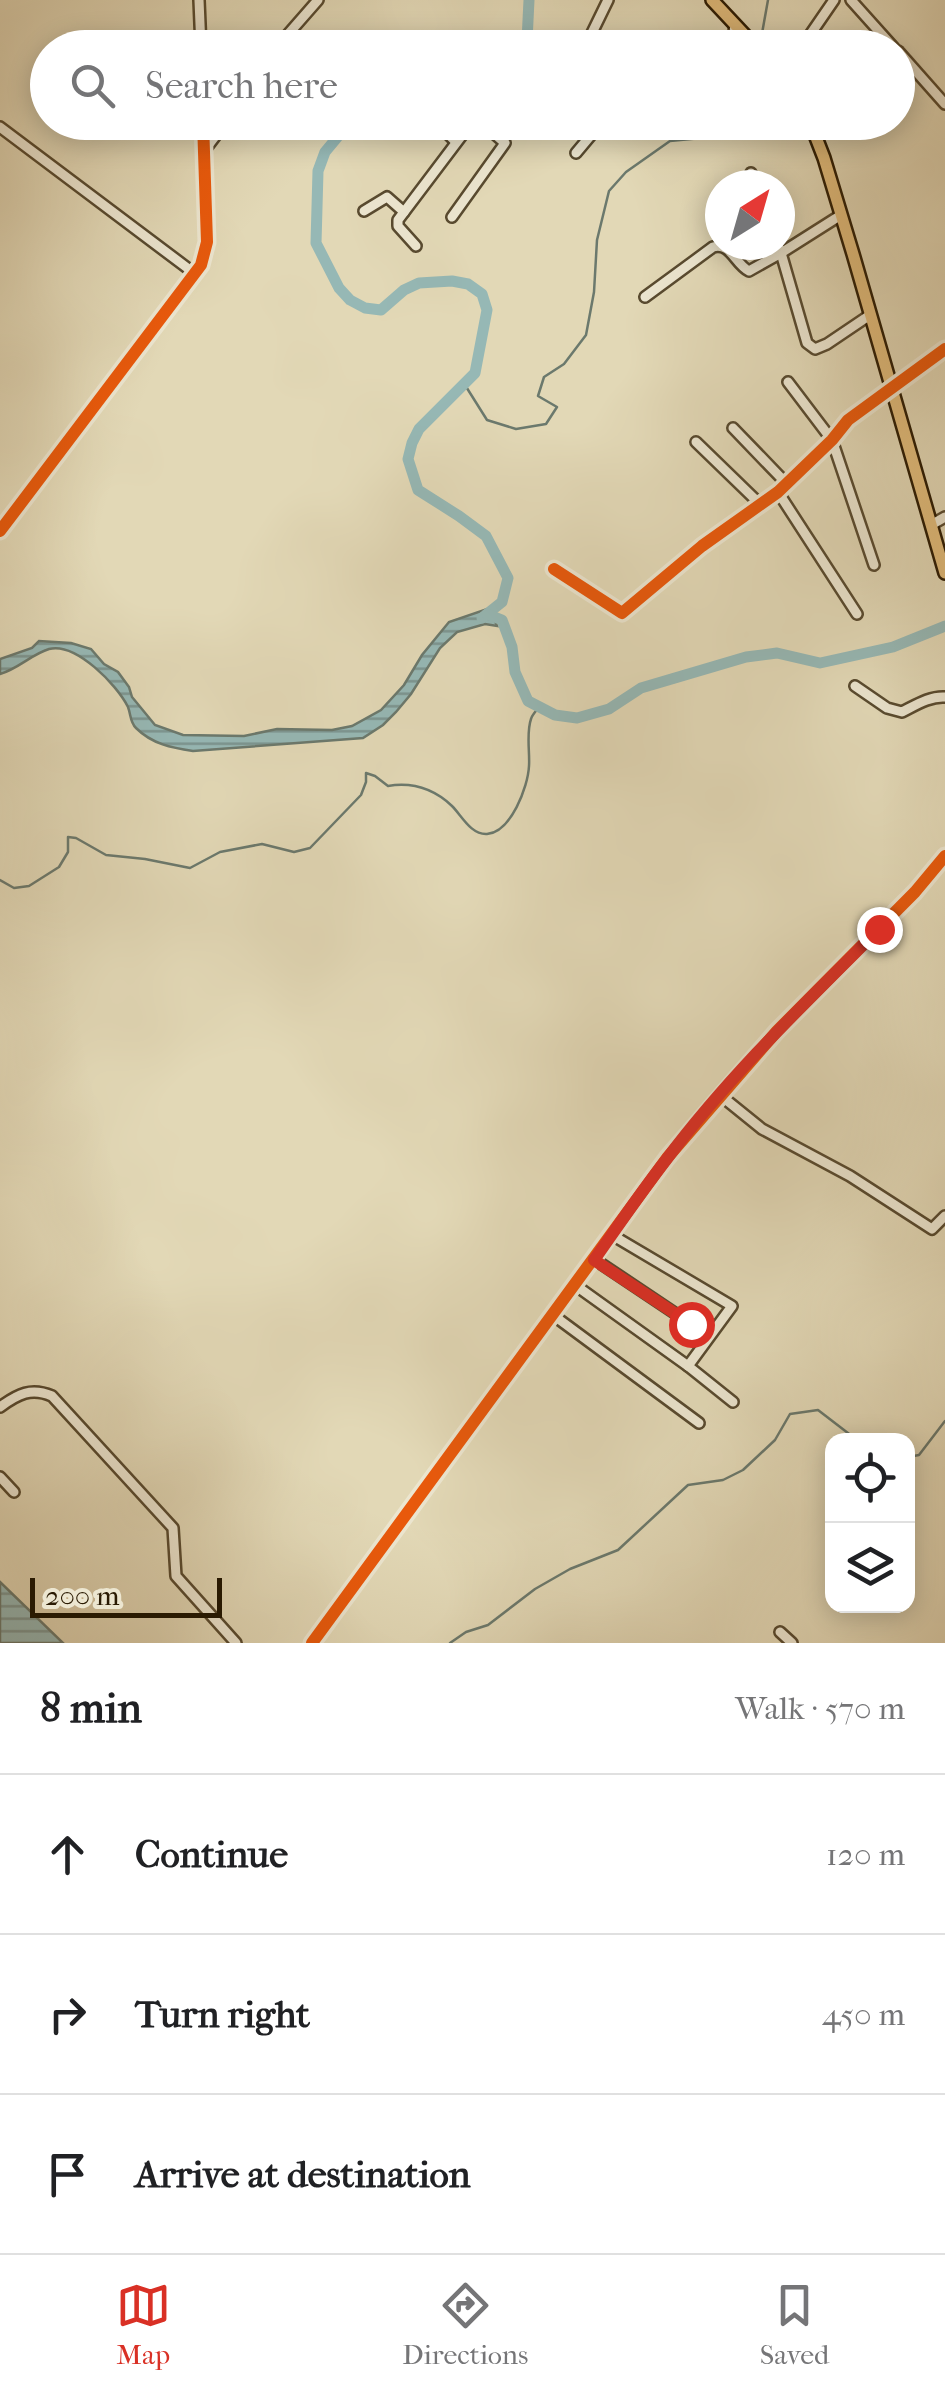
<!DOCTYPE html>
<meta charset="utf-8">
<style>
:root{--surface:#fff;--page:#f2f2f2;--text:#202124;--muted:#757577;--line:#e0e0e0;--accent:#d93025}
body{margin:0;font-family:"IM FELL French Canon",serif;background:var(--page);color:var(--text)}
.controls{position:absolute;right:30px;bottom:30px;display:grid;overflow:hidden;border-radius:20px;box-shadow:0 5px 25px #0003}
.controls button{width:90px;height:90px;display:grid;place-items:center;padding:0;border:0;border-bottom:2px solid var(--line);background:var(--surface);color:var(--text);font:50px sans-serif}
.compass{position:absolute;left:705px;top:170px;width:90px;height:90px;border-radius:50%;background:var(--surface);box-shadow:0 5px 25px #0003;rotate:37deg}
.scale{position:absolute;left:30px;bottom:25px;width:192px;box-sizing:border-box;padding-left:10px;border:5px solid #2a1a02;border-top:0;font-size:28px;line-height:35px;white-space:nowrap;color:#2a1a02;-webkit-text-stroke:8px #ece6d0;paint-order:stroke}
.stop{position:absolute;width:30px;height:30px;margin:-22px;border:8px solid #d93025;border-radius:50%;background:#fff}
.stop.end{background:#d93025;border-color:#fff;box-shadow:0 2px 10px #0008}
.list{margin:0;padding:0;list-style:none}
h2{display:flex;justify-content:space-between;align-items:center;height:130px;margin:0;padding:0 40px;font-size:42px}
h2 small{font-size:32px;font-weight:400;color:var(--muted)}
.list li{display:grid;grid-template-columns:65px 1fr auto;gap:30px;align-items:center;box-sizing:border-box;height:160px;padding:0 40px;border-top:2px solid var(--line)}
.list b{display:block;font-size:38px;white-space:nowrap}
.list em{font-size:32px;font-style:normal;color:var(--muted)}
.icon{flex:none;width:55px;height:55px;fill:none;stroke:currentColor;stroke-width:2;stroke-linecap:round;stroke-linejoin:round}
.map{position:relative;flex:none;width:945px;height:1643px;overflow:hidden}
.search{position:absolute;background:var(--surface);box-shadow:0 5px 25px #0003;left:30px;right:30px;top:30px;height:110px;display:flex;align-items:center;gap:25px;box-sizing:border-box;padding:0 35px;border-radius:55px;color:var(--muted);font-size:38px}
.sheet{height:610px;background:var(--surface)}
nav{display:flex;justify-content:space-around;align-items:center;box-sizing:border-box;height:140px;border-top:2px solid var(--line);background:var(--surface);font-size:28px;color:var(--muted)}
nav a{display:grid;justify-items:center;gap:5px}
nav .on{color:var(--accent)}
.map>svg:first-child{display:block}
.water{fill:url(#water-rules);stroke:#6b796d;stroke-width:2.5}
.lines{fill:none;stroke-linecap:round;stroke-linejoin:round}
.stream{stroke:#6b796d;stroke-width:2.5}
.river{stroke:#96b8b5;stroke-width:11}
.minor-casing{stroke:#584a2f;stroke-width:14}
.major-casing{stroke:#2a1a02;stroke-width:16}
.minor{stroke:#ece6d0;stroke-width:9}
.major{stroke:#e1bc7b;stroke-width:11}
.cycleway-casing{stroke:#ece6d0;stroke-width:19}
.cycleway{stroke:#e8590c;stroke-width:12}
.route{stroke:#d93025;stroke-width:12}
</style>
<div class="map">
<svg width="945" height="1643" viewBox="0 0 945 1643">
<defs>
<pattern id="water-rules" width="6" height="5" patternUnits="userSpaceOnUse" patternTransform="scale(2.5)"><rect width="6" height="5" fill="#96b8b5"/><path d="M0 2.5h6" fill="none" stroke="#7b9591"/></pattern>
</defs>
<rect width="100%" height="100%" fill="#e2d8b6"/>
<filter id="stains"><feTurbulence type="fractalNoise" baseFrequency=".002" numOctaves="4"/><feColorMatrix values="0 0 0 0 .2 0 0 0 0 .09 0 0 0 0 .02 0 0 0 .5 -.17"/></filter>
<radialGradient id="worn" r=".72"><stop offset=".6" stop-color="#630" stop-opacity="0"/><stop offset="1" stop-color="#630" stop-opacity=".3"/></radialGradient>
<g class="water">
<path d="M490 608 497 626 485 624 457 632 440 648 411 694 396 712 383 725 363 738 193 751C172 748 152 744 136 728 130 722 131 715 128 707 117 685 76 642 49 649 32 654 18 669 0 674V659L32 648 39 641 71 643 91 649 104 664 118 672 129 687 132 697 155 725 183 735 244 736 277 729 332 730 352 726 381 710 404 685 422 655 449 622Z"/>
<polygon points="0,1582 63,1643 0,1643"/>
</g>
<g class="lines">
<g class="stream">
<polyline points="761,39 768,0"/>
<polyline points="465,385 487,420 516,429 546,424 557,407 538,396 544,377 564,364 586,335 594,292 597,240 609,191 626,172 670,141 723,136 752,125 752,122"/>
<path d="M0 880 14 888 29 886 59 867 68 852V837L76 838 106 855 145 859 190 868 220 852 262 844 294 852 310 848 361 795 366 782V773L375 776 388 786C412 782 434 789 452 806 462 816 471 835 487 834 511 832 528 787 529 766 530 752 526 733 531 719 532 715 536 711 539 707"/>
<polyline points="908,1457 919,1455 945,1421"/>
<polyline points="450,1643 466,1632 488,1625 535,1589 570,1569 618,1550 688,1485 723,1480 743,1470 775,1440 790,1414 818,1410 857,1440"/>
</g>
<g class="river">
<polyline points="523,48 527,41 529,0"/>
<polyline points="350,122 325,152 318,171 316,243 339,288 350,300 365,308 381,310 404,290 419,283 452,281 468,284 482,294 487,310 475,373 419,429 412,443 408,459 418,490 459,516 486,536 508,578 502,602 482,618"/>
<polyline points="487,614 502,620 512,647 515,672 528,701 555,715 577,718 609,709 641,688 746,657 777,653 820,663 893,647 945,626"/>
</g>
<defs>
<g id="minor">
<polyline points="199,0 201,48"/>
<polyline points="851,0 894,48"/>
<polyline points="276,48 318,0"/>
<polyline points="582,48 590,37 608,0"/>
<polyline points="732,48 735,24"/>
<polyline points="801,48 834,0"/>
<polyline points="898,51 945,104"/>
<polyline points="436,122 456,142"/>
<polyline points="0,127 194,273"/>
<polyline points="204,151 226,122"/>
<polyline points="576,153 602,122"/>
<polyline points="751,173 755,185"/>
<polyline points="364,211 387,197 404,212"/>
<polyline points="452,217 505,143 481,122"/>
<polyline points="778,245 781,253 841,215"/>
<polyline points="416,246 398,226 398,220 472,122"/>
<path d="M645 297 713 247C731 242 735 264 749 271L781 253 807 343 815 349 827 344 870 315"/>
<polyline points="788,382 832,440 874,565"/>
<polyline points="733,428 786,483"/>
<polyline points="696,442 761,505"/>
<polyline points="778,492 857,614"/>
<polyline points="931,525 945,517"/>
<polyline points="0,531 201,265 207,242 203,122"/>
<polyline points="554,569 622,613 702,546 778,492 832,440 848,420 945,349"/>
<path d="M855 686 887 708 902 712C916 705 930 696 945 697"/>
<polyline points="720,1095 762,1129 850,1176 932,1229 945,1216"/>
<polyline points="612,1235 732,1306 688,1366"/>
<polyline points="594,1259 691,1324"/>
<polyline points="575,1285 688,1366 733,1402"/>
<polyline points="553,1315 699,1423"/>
<path d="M0 1407C18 1394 31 1387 52 1396L173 1528 176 1576 236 1643"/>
<polyline points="0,1477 14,1492"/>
<polyline points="780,1632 792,1643"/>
<polyline points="312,1643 667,1158 777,1031 915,892 945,856"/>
</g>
<g id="major">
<polyline points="712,0 757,48"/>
<polyline points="810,122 824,158 853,254 945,573"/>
</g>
</defs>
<use href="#minor" class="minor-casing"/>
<use href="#major" class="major-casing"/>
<use href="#minor" class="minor"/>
<use href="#major" class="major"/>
<defs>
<g id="cycleway">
<polyline points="0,531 201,265 207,242 203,122"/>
<polyline points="554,569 622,613 702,546 778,492 832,440 848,420 945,349"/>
<polyline points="312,1643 667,1158 777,1031 915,892 945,856"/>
</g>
</defs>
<use href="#cycleway" class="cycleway-casing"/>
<use href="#cycleway" class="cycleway"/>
</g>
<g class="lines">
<path class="route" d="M691 1324 594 1260C618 1226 641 1192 666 1160 729 1076 805 1003 879 929"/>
</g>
<rect width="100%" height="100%" filter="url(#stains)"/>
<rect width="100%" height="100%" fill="url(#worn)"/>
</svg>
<div class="controls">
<button><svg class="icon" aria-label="locate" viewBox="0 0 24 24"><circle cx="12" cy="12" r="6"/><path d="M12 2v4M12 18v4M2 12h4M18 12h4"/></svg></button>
<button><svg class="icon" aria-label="layers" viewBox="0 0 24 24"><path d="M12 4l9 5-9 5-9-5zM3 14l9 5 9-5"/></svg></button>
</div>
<svg class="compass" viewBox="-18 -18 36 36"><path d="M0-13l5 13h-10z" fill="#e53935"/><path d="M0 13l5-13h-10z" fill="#757577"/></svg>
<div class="scale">200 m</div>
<div class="stop" style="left:691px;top:1324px"></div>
<div class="stop end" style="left:879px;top:929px"></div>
<div class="search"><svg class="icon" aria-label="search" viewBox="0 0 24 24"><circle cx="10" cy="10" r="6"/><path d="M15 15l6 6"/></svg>Search here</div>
</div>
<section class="sheet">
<h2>8 min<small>Walk · 570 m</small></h2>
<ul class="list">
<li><svg class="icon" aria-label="ahead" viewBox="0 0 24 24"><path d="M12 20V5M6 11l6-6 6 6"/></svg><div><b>Continue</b></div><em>120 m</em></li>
<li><svg class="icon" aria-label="right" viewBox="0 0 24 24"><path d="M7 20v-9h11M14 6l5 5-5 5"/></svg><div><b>Turn right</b></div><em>450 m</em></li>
<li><svg class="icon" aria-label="arrive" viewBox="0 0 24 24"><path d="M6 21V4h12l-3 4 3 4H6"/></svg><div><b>Arrive at destination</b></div></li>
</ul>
</section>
<nav>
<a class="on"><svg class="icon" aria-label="map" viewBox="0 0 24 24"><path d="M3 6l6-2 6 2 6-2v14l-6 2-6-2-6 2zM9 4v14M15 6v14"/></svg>Map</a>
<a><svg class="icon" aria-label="directions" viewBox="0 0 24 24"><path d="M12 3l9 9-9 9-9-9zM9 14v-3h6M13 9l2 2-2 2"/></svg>Directions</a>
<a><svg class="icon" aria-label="saved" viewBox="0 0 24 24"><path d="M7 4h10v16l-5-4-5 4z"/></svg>Saved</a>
</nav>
